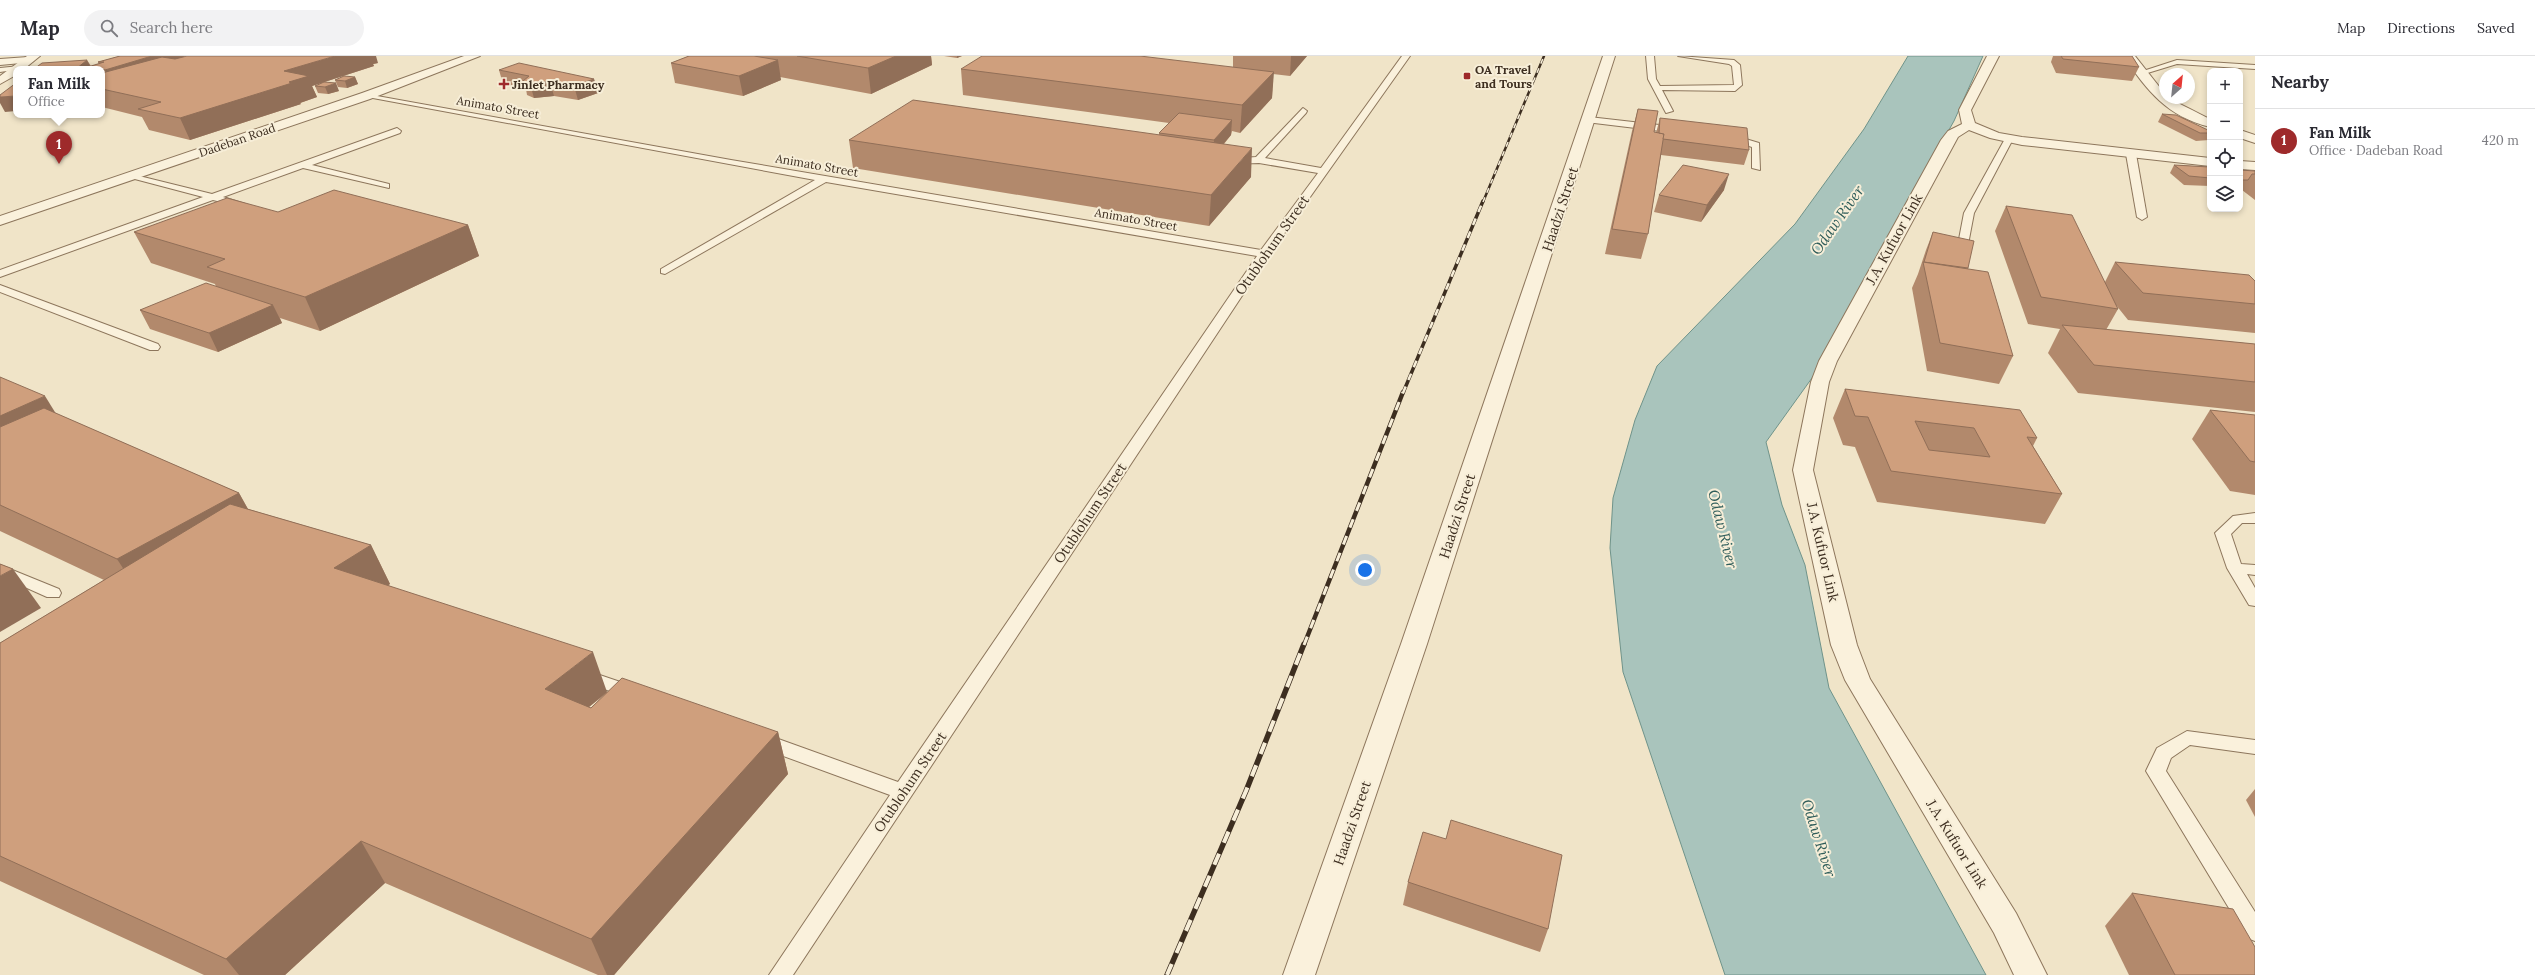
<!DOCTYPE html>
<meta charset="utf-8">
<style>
:root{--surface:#fff;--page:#f2f2f3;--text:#2b2b33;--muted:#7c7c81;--line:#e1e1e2;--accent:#9e2a2b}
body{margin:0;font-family:Lora,serif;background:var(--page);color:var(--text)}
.controls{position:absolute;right:12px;top:12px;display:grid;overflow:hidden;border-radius:8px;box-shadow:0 2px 6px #0003}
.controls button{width:36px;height:36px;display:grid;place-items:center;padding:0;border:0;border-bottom:1px solid var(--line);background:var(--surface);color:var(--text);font:20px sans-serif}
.compass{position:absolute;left:2159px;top:12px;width:36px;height:36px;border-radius:50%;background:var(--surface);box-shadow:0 2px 6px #0003;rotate:27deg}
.you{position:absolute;left:1365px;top:514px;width:14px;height:14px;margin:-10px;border:3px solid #fff;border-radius:50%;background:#1a73e8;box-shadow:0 0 0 6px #1a73e833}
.badge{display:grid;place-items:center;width:26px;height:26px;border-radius:50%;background:var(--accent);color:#fff;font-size:13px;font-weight:700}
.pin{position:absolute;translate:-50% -33px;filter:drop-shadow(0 1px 2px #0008)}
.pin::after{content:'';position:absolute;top:21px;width:14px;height:12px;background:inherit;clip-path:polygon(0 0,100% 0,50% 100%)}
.popup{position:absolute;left:13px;top:10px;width:92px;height:52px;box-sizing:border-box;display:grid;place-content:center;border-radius:8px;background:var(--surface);filter:drop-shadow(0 1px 3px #0005);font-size:13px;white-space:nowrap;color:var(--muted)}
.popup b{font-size:15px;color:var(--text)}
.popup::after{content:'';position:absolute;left:50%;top:100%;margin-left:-8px;border:8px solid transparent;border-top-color:var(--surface)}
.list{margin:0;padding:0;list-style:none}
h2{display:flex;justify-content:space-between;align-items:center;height:52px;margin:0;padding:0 16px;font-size:17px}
h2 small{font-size:13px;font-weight:400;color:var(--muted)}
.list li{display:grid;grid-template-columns:26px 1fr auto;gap:12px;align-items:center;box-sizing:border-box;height:64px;padding:0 16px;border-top:1px solid var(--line)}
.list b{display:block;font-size:15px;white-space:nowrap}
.list p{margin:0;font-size:13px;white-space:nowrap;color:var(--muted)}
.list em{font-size:13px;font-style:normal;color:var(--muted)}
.icon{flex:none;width:22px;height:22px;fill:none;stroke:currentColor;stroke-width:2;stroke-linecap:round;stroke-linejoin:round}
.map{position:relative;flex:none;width:2255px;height:919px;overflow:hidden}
header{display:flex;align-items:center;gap:24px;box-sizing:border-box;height:56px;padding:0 20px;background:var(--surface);border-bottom:1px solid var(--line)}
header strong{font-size:19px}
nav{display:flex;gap:22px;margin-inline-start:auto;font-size:14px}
.search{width:280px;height:36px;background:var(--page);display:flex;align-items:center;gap:10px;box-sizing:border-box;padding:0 14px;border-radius:22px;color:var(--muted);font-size:15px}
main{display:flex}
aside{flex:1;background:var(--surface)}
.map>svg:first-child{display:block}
.water{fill:#a9c4bc;stroke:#6f938a}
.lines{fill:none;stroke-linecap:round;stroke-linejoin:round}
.service-casing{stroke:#8d765c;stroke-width:2}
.minor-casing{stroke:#8d765c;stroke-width:2}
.tertiary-casing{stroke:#8d765c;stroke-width:2}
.service{fill:#faf1dc;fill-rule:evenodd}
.minor{fill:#faf1dc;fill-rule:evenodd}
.tertiary{fill:#faf1dc;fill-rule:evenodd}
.rail-far3-casing{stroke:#3d2e20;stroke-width:2.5}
.rail-far2-casing{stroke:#3d2e20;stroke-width:3.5}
.rail-far1-casing{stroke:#3d2e20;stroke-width:4.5}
.rail-casing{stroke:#3d2e20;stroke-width:5.5}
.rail-far3{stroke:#f7eed8;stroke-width:1.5;stroke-dasharray:5;stroke-linecap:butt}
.rail-far2{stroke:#f7eed8;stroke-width:2.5;stroke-dasharray:7;stroke-linecap:butt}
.rail-far1{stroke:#f7eed8;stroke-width:3;stroke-dasharray:9;stroke-linecap:butt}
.rail{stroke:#f7eed8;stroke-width:4;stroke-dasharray:12;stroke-linecap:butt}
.wall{fill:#b2896c;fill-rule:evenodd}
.shaded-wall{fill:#916f58}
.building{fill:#cf9f7d;stroke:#916f58;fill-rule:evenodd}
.poi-dot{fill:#9e2a2b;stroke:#f7eed8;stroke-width:1.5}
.labels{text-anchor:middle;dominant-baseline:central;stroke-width:4;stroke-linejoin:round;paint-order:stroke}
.far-poi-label{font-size:12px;font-weight:bold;fill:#3d2e20;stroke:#f7eed8;text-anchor:start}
.far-street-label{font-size:12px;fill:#3d2e20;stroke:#f7eed8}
.street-label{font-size:14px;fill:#3d2e20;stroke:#f7eed8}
.water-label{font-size:15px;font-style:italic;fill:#2f5d5a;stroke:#f7eed8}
</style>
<header>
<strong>Map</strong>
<div class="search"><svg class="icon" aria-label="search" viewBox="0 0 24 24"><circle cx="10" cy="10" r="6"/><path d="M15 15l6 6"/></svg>Search here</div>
<nav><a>Map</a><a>Directions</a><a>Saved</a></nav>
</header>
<main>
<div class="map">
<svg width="2255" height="919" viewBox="0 0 2255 919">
<rect width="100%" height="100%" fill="#f0e4c8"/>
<polygon class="water" points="1908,0 1983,0 1954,65 1899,162 1817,315 1766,386 1782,449 1805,509 1829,632 1986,919 1725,919 1623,616 1610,492 1613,442 1635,364 1657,310 1795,168 1864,73"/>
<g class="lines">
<defs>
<g id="service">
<polygon points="1402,0 1410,0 1269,199 793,919 769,919 890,739 756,690 754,685 756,680 763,678 770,680 898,726 1257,200 826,126 665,218 661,217 661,213 815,124 362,40 366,38 731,104 1261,194 1318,117 1259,107 1233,108 1230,107 1230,103 1256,101 1303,52 1307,55 1306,57 1265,102 1321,112"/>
<polygon points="1646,0 1654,0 1656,23 1660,30 1734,29 1732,10 1729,8 1678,0 1734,4 1740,9 1742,29 1735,35 1662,34 1673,55 1666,57 1648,23"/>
<polygon points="2177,4 2255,9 2255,13 2177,8 2141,19 2137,17"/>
<polygon points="20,10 20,13 0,16 0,12"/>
<polygon points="1589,61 1677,71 1681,74 1677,77 1586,66 1585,64"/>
<polygon points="397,72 401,75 400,77 312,109 389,128 389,132 303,112 223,141 245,148 245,152 213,144 0,221 0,214 203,141 131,122 131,118 212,138"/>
<polygon points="1729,78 1759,87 1760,114 1752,112 1752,91 1726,83 1725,81"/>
<polygon points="2006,81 2013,83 1974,157 1966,199 1965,201 1957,201 1956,199 1964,157"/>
<polygon points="2131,95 2136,98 2147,161 2142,164 2137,161 2126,98"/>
<polygon points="0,229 158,288 160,291 158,294 150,294 0,236"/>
<polygon points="2255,457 2255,467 2242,467 2231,478 2241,508 2255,509 2255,519 2247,518 2255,532 2255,550 2249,549 2227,512 2215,477 2233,460"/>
<polygon points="0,509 59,533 61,537 59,541 47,541 0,520"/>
<polygon points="585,614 638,632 641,637 638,642 632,643 579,624 576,620 579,616"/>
<polygon points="2187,675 2255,684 2255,698 2190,689 2171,702 2166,715 2255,856 2255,885 2247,882 2146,715 2157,692"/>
</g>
<g id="minor">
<polygon points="1603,0 1615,0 1427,588 1315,919 1283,919 1401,588"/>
<polygon points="1987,0 1999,0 1971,54 1975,67 1999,77 2022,81 2210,102 2210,110 2022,89 1990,82 1969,74 1958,81 1837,305 1829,326 1813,414 1857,589 1870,623 2016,857 2047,919 2014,919 1994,877 1845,624 1831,589 1793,414 1811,326 1819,305 1941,84 1948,75 1962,68 1959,54"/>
<path d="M2123 0H2135L2165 38V42C2170 42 2201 59 2210 63V71C2166 60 2148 35 2123 0Z"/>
<polygon points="28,1 34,4 32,6 0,9 0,3"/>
<polygon points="2240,74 2255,79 2255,87 2240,82"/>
<polygon points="2240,105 2255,106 2255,114 2240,113"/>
</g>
<g id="tertiary">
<polygon points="27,0 40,0 24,13 16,13 16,19 0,28 0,20"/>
<polygon points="464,0 480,0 370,43 0,169 0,160 362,37"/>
</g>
</defs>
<use href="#service" class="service-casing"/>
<use href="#minor" class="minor-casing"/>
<use href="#tertiary" class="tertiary-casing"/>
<use href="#service" class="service"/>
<use href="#minor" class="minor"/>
<use href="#tertiary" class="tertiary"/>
<defs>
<polyline id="rail-far3" points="1483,146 1544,0"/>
<polyline id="rail-far2" points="1403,337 1483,145"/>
<polyline id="rail-far1" points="1304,589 1403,336"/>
<polyline id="rail" points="1167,919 1246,735 1304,588"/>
</defs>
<use href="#rail-far3" class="rail-far3-casing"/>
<use href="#rail-far2" class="rail-far2-casing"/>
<use href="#rail-far1" class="rail-far1-casing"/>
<use href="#rail" class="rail-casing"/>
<use href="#rail-far3" class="rail-far3"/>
<use href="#rail-far2" class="rail-far2"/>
<use href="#rail-far1" class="rail-far1"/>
<use href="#rail" class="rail"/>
</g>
<g class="wall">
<polygon points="120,0 184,0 184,1 378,7 373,8 374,10 312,30 317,41 300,47 301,48 190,84 149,74 142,61 102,51 102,13 34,13 87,4 91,10 99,8 98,6"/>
<polygon points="689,0 931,0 932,9 871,38 780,21 781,24 743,40 675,27 671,7"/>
<polygon points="944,0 962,0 957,2"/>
<polygon points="1233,0 1307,0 1290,20 1273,18 1272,42 1240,77 1232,75 1231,79 1224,88 1251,121 1209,170 853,112 849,84 1159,79 1159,77 1169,67 963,39 961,13 1233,11"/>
<polygon points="2053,0 2132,0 2139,11 2132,25 2056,17 2051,6"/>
<polygon points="499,14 594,23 598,37 578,44 554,40 534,42 527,39 526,33 503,28"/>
<polygon points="355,21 358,28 347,32 338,31 335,24"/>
<polygon points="324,26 339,35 328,38 318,37 315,30"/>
<polygon points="1638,53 1654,76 1656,77 1660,62 1749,94 1744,109 1661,99 1648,178 1641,203 1605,198 1632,75"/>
<polygon points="2162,58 2210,75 2210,83 2209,84 2196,85 2158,66"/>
<polygon points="2174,109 2210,111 2210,130 2184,129 2170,117"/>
<polygon points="2240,114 2255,115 2255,144 2242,134 2243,133 2240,132"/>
<polygon points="1724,134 1701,166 1654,156 1659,139"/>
<polygon points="2006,150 2105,226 2115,206 2255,225 2255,277 2128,264 2116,249 2118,253 2106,274 2255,288 2255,356 2078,337 2048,297 2060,273 2028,268 1995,175"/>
<polygon points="278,156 468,169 479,200 320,275 280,262 282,267 218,296 150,273 140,254 216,231 215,228 151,207 134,176"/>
<polygon points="1933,176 1968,212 2013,300 1999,328 1927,315 1912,232 1918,218 1926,194"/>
<path d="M0 321 55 357 239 437 248 453 371 489 390 528 388 529 607 636 778 676 788 718 614 919H598L385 827 285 919H204L0 825V587L104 524 0 475ZM607 637 591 652 589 651Z"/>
<polygon points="1845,333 2037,382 2033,390 2062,438 2045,468 1877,446 1855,391 1843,389 1833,362"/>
<polygon points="2210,354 2255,359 2255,439 2230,435 2192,383"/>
<polygon points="2255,733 2255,761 2246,744"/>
<polygon points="1446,783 1548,873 1540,896 1403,849 1408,826"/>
<polygon points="2132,837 2255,919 2129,919 2105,870"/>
</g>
<g class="shaded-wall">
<polygon points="152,0 184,0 186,5 112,28 105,14"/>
<polygon points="335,0 376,0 378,7 373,8 374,10 312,30 317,41 300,47 301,48 190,84 180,62 284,15"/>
<polygon points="896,0 931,0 932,9 871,38 868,12"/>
<polygon points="957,0 962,0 957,2"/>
<polygon points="1291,0 1307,0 1290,20"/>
<polygon points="87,4 91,12 88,11 89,13 76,13"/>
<polygon points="778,4 781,24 743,40 739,20"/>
<polygon points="1274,16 1272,42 1240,77 1242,49"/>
<polygon points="355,21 358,28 347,32 345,25"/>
<polygon points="594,23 598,37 578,44 574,30"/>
<polygon points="550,25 554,40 534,42 530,28"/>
<polygon points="336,27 339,35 328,38 325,31"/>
<polygon points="16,40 16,55 5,56 0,47 0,41"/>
<polygon points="1232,64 1231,79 1213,100 1214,84"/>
<polygon points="1252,92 1251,121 1209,170 1211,139"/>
<polygon points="1729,118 1724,134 1701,166 1707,149"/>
<polygon points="468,169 479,200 320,275 305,241"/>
<polygon points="273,249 282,267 218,296 209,277"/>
<polygon points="45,340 63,369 0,398 0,360"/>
<polygon points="239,437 260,475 143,543 117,503"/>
<polygon points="371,489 390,528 355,552 334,512"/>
<polygon points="13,513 41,552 0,576 0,520"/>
<polygon points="593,596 607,636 561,674 545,633"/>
<polygon points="778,676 788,718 614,919 607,919 591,883"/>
<polygon points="361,785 385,827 285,919 239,919 226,903"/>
</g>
<g class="building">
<polygon points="120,0 152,0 105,14 88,11 104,6 98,6"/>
<polygon points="187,0 335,0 284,15 309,20 289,26 292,27 180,62 138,53 161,46 102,33 102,17 162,1 175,3"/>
<polygon points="689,0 754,0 778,4 739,20 671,7"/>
<polygon points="797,0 896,0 868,12"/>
<polygon points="982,0 1140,0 1274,16 1242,49 961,13"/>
<polygon points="2061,0 2132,0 2139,11 2063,3"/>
<polygon points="87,4 76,13 34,13 42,7"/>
<polygon points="519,7 594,23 574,30 550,25 530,28 523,25 529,20 499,14"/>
<polygon points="344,20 355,21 345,25 335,24"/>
<polygon points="324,26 336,27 325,31 315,30"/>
<polygon points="16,27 16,40 0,41 0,39"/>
<polygon points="913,44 1252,92 1211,139 849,84"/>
<polygon points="1638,53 1658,55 1654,76 1664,78 1648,178 1612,173"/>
<polygon points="1179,57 1232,64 1214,84 1159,77"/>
<polygon points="2162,58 2176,59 2210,75 2210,77 2200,77"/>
<polygon points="1660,62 1747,72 1749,94 1663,83 1664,78 1659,77"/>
<polygon points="1683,109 1729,118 1707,149 1659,139"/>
<polygon points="2174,109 2210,111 2210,122 2189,120"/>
<polygon points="2240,114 2255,115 2255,118 2252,118 2248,124 2242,124 2240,122"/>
<polygon points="334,134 468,169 305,241 207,211 225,203 134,176 227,142 278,156"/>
<polygon points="2006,150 2072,159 2118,253 2041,241"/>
<polygon points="1933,176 1974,185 1968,212 1924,206"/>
<polygon points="1923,206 1988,216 2013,300 1940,287"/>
<polygon points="2115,206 2249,219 2255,225 2255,248 2143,237"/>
<polygon points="206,227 273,249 209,277 140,254"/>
<polygon points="2062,269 2255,288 2255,326 2094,309"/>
<polygon points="0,321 45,340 0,360"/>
<path d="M1845 333 2020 354 2037 382 2027 381 2062 438 1891 415 1868 361 1855 360ZM1915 365 1974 372 1990 401 1929 394Z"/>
<polygon points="44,352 239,437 117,503 0,449 0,371"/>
<polygon points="2210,354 2255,359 2255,406 2250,405"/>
<polygon points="230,448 371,489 334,512 593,596 545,633 591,652 622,622 778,676 591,883 361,785 226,903 0,800 0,587"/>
<polygon points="0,508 13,513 0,520"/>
<polygon points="1451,764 1562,799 1548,873 1408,826 1423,776 1446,783"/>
<polygon points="2132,837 2233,853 2255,891 2255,919 2175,919"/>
</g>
<g class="poi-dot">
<rect x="1463" y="16" width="8" height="8" rx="2"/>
<path d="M502 22h4v4h4v4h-4v4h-4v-4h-4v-4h4z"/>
</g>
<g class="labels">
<g class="far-poi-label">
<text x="1475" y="13">OA Travel<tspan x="1475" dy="14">and Tours</tspan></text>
<text x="512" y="28">Jinlet Pharmacy</text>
</g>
<g class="far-street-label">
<text transform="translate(498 51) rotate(10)">Animato Street</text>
<text transform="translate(237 84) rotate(-19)">Dadeban Road</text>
<text transform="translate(817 109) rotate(10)">Animato Street</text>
<text transform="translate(1136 163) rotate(10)">Animato Street</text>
</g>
<g class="street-label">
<text transform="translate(1560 153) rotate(-72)">Haadzi Street</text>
<text transform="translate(1894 183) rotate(-61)">J.A. Kufuor Link</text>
<text transform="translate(1272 189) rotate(-55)">Otublohum Street</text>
<text transform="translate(1090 457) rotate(-56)">Otublohum Street</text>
<text transform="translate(1457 460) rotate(-72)">Haadzi Street</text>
<text transform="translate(1823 496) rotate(77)">J.A. Kufuor Link</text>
<text transform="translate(910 726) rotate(-56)">Otublohum Street</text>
<text transform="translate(1352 767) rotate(-71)">Haadzi Street</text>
<text transform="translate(1957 788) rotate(58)">J.A. Kufuor Link</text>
</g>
<g class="water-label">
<text transform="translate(1837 164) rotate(-55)">Odaw River</text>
<text transform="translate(1723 473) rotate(76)">Odaw River</text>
<text transform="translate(1819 782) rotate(72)">Odaw River</text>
</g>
</g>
</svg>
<div class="controls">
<button>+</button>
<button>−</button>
<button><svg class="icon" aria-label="locate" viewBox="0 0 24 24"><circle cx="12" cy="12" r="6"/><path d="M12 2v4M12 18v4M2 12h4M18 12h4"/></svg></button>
<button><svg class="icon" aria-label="layers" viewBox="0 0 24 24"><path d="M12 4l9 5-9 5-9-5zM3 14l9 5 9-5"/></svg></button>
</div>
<svg class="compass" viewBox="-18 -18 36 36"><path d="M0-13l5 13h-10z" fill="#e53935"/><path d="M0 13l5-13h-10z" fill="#7c7c81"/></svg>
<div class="you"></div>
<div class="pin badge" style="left:59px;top:108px">1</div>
<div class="popup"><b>Fan Milk</b>Office</div>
</div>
<aside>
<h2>Nearby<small></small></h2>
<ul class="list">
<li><span class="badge">1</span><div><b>Fan Milk</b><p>Office · Dadeban Road</p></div><em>420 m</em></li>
</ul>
</aside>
</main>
